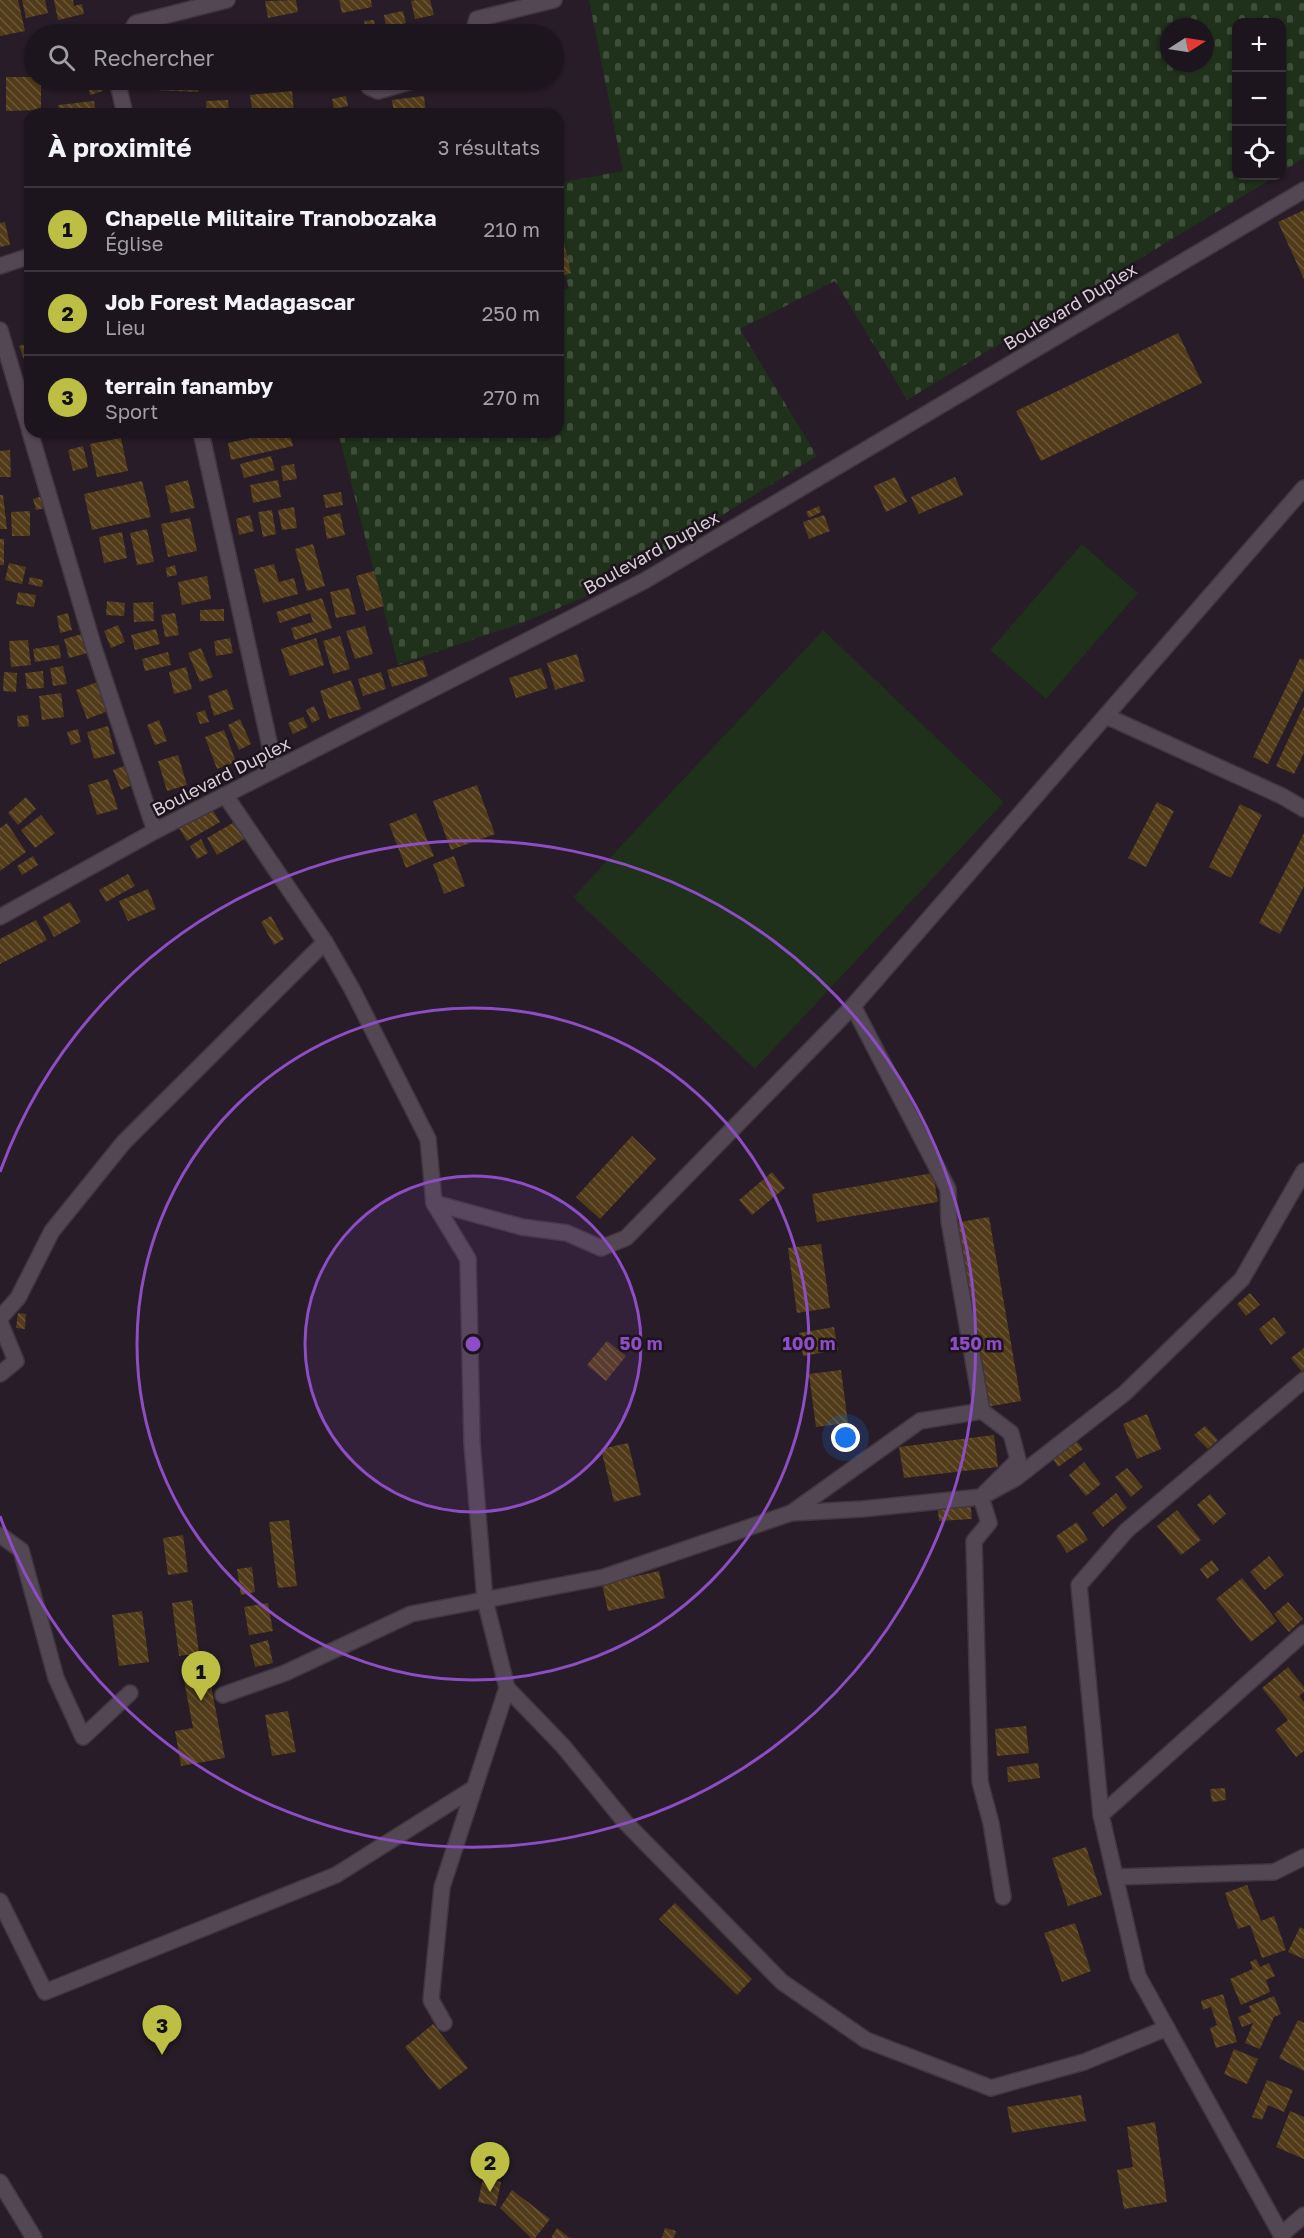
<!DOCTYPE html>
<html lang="fr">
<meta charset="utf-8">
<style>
:root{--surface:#1d151d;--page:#251e26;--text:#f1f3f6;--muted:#a09fa4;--line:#3b343b;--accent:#bcbf43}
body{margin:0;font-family:"Golos Text",sans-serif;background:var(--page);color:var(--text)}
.controls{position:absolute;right:18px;top:18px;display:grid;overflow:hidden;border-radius:12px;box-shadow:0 2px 4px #0004}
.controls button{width:54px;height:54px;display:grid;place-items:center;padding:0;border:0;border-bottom:2px solid var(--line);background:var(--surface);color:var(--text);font:30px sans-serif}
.compass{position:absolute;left:1160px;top:18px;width:54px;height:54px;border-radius:50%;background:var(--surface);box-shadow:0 2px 4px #0004;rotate:78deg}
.you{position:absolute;left:846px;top:1438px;width:21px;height:21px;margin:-15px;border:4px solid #fff;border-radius:50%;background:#1a73e8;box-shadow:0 0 0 9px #1a73e833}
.badge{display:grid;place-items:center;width:39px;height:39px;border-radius:50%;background:var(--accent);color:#111;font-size:20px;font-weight:700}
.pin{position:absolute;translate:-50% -50px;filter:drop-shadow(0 2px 3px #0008)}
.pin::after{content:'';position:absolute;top:32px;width:21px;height:18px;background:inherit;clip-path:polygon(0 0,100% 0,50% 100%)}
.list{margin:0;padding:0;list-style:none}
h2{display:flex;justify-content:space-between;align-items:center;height:78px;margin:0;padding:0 24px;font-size:26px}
h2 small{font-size:20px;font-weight:400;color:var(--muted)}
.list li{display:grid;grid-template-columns:39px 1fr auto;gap:18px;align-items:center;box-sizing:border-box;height:84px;padding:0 24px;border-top:2px solid var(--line)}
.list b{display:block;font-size:22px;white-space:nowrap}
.list p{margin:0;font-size:20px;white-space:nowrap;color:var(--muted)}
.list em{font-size:20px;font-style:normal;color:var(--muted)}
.icon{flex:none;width:33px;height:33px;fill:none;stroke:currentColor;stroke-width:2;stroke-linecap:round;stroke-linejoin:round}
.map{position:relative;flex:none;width:1304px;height:2238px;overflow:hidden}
.search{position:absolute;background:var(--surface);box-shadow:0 2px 4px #0004;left:24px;top:24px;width:540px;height:66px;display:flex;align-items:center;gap:15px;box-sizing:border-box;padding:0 21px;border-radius:33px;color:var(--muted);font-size:22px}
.panel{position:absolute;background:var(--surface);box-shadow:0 2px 4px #0004;left:24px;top:108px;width:540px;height:330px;border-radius:18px}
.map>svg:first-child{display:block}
.grass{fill:#1f301b}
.cemetery{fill:url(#cemetery-stones);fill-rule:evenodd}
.building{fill:url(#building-back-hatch)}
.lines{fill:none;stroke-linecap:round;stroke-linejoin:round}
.street-casing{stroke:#40363f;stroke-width:18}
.secondary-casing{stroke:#40363f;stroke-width:18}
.street{stroke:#534753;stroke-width:15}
.secondary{stroke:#534753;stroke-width:15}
.ring{fill:none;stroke:#8d4dc4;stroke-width:3}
.labels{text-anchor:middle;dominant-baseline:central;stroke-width:5;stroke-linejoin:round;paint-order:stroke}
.street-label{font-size:18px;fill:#d7cfd6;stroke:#1d131d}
.centre{fill:#8d4dc4;stroke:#1d131d;stroke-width:3}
.ring-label{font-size:18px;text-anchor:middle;font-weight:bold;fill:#8d4dc4;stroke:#1d131d;stroke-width:5;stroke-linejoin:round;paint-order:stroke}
</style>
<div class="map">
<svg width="1304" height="2238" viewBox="0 0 1304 2238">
<defs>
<pattern id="cemetery-stones" width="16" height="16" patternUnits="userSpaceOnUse" patternTransform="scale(1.5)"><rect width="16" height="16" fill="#1f301b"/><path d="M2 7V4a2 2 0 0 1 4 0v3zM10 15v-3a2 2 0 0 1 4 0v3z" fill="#3f4d3b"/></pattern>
<pattern id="building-back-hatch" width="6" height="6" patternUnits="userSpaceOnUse" patternTransform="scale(1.5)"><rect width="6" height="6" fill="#523b18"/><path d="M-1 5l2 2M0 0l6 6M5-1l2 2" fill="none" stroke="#6a5639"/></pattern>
</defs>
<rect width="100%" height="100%" fill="#271c27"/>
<g class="grass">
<polygon points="1082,544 1138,593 1046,699 990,650"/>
<polygon points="823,630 1004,802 755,1069 573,897"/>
</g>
<path class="cemetery" d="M589 0H1304V158L1282 172V22H1236V176H1276L907 400 835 281 740 329 817 456 641 566 583 598 519 624 398 665 338 432H558V292L569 289 558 244V183L623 171ZM1169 27H1205V63H1169Z"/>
<g class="building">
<polygon points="0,0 18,0 25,31 0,36"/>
<polygon points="22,0 45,0 48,13 26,18"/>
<polygon points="54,0 73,0 74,6 82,4 84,14 58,20"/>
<polygon points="296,0 298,12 268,18 265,1"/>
<polygon points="339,0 371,0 372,7 342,13"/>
<polygon points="416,0 430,0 434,15 415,19 411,1"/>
<polygon points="403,11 406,23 386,27 384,15"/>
<polygon points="374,20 375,29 366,30 364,21"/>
<polygon points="6,77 34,77 34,80 41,80 41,110 6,111"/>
<polygon points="153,80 198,80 198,92 153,90"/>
<polygon points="101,84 103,91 90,95 88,87"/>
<polygon points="292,91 294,111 253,114 250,95"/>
<polygon points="346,96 348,106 334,109 332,99"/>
<polygon points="424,96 426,114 394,114 392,100"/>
<polygon points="228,100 229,113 207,114 206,101"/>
<polygon points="94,101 96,114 60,114 58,105"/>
<polygon points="1304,210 1304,279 1278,222"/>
<polygon points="5,222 10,245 0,247 0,223"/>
<polygon points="564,243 571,273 558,277 558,244"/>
<polygon points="1178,333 1202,383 1041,461 1016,411"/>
<polygon points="30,343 30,370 28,370 19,346"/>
<polygon points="277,432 289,432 293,446 231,460 228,443"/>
<polygon points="121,438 128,471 97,477 90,444"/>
<polygon points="83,446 88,467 73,471 68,450"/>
<polygon points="10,450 11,477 0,477 0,451"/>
<polygon points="271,456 275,470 244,478 240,464"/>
<polygon points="294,464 297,479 283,481 281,466"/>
<polygon points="895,477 907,502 886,512 874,486"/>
<polygon points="955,477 963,495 919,514 911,497"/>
<polygon points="188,480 195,508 171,513 165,486"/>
<polygon points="278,480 281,497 253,503 250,485"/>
<polygon points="142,481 151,517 92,530 84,494"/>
<polygon points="341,492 343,505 326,508 323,495"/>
<polygon points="0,495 3,495 7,529 0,529"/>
<polygon points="43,496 46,508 36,510 33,499"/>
<polygon points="819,506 821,512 809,518 806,512"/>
<polygon points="294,507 297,528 282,530 278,510"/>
<polygon points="272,510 276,534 263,537 258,512"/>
<polygon points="30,511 30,536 12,536 11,512"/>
<polygon points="340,513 345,535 327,539 323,517"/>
<polygon points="250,515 254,531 239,535 236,519"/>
<polygon points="824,515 830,531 809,539 803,522"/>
<polygon points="190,518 197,551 168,557 161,524"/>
<polygon points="147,529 154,562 137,565 130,533"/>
<polygon points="122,532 127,558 104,563 99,537"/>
<rect x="0" y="539" width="4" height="26"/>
<polygon points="313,544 325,586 307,591 295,549"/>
<polygon points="9,563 26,567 22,584 5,580"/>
<polygon points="274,564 279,582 294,578 298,594 263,603 254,569"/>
<polygon points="175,565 177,575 167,577 166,568"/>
<polygon points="374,571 384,606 366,611 356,576"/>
<polygon points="207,576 211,599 182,605 178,582"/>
<polygon points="30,577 43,580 42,587 28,584"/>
<polygon points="349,588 356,614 336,618 330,592"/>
<polygon points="18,592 36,595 34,607 16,604"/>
<polygon points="322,598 332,628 295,640 291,628 313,622 310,613 280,623 276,612"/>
<polygon points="107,601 125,603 124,616 106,615"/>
<polygon points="153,602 154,621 134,622 133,603"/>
<polygon points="224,609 224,621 200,621 200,610"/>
<polygon points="68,613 72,630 60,633 57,616"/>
<polygon points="175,613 179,635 165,637 161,615"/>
<polygon points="118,625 125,642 111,648 104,631"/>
<polygon points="365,626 373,654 355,659 346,631"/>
<polygon points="156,629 160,644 135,650 131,635"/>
<polygon points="82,634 88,653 69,658 64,639"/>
<polygon points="340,636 350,669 333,674 323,641"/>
<polygon points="230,638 233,653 216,656 214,641"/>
<polygon points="316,638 324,665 290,676 281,649"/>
<polygon points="28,640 31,665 11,667 9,641"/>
<polygon points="59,645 61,658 35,662 33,649"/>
<polygon points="201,648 213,677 200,682 188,653"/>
<polygon points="168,652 171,665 145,671 142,659"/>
<polygon points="577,654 585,681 555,690 547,663"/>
<polygon points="1300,658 1304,660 1304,689 1268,764 1253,757"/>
<polygon points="423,660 428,676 392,687 387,670"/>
<polygon points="63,666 67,684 53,686 50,668"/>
<polygon points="186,667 192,689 174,694 169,672"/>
<polygon points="541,668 548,688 516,698 509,678"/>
<polygon points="43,671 44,688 27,689 25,673"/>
<polygon points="4,672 17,673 16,692 3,691"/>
<polygon points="381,672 386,689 363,696 358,679"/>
<polygon points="351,680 361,709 329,719 320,691"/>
<polygon points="100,681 111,710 87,719 76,690"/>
<polygon points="227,689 234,709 214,716 208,696"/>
<polygon points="61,693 64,717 42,720 39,696"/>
<polygon points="314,706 320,719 312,723 306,710"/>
<polygon points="1304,706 1304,753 1294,774 1276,766"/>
<polygon points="205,710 209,722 200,724 196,713"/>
<polygon points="28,715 29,726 18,727 17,716"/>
<polygon points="303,717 308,727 293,734 288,723"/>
<polygon points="240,719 251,744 239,750 228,725"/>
<polygon points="159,720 167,741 155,745 147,725"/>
<polygon points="108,726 115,754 94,759 87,732"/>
<polygon points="78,729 81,742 71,745 67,732"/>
<polygon points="224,730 236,762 217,769 205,737"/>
<polygon points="178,755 187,785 167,791 158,761"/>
<polygon points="127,765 134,784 121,790 113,770"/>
<polygon points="108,779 118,809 97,815 88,785"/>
<polygon points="477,785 495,834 451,850 433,801"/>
<polygon points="26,797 36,809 18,825 8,813"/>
<polygon points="1157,802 1174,811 1146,867 1128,858"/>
<polygon points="1240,804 1262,815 1231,878 1209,867"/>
<polygon points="212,809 220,822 187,841 179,828"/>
<polygon points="416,813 434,856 406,868 389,824"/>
<polygon points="41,815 55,833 35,848 21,830"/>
<polygon points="243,817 253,834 217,855 207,838"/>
<polygon points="7,823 26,852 0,871 0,828"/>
<polygon points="1304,833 1304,886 1280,934 1259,923"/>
<polygon points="201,839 208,853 197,859 190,846"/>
<polygon points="33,856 38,865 22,875 17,866"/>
<polygon points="454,856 465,886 444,894 433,864"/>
<polygon points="128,874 135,886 106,902 99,890"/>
<polygon points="148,889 156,909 128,921 119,901"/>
<polygon points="70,902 81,922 54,937 43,917"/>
<polygon points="271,916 284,939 274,945 261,922"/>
<polygon points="36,920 47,940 0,964 0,939"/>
<polygon points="632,1136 656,1159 600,1219 576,1197"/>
<polygon points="772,1172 785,1188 752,1215 739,1200"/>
<polygon points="933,1173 938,1202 817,1222 812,1194"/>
<polygon points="989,1217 1021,1401 986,1407 954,1223"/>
<polygon points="821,1244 830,1308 797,1313 788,1248"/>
<polygon points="1250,1293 1260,1305 1246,1316 1237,1304"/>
<polygon points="18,1313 26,1314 25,1329 16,1328"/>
<polygon points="1274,1317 1286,1333 1271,1345 1259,1329"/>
<polygon points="834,1327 838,1350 803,1356 799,1333"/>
<polygon points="607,1341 626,1356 606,1381 587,1365"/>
<polygon points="1304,1348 1304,1370 1302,1372 1291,1358"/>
<polygon points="841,1370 848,1423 816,1427 809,1374"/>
<polygon points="1147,1414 1161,1449 1137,1459 1123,1424"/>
<polygon points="1205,1426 1218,1440 1208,1449 1194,1435"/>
<polygon points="994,1435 998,1467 904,1478 899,1447"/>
<polygon points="1075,1439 1083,1449 1058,1467 1051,1456"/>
<polygon points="628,1443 641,1495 614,1502 601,1449"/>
<polygon points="1084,1462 1101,1484 1086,1496 1069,1475"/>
<polygon points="1127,1468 1143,1487 1131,1497 1115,1477"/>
<polygon points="1116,1493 1127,1508 1103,1527 1092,1513"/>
<polygon points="1210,1494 1226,1514 1213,1525 1197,1505"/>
<polygon points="970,1499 972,1519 939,1521 937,1502"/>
<polygon points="1177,1510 1201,1540 1181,1555 1157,1526"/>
<polygon points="289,1520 297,1586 278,1588 269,1522"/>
<polygon points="1077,1522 1088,1540 1067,1553 1056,1536"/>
<polygon points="183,1535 188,1572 168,1575 163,1538"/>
<polygon points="1269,1556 1284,1575 1265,1590 1250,1572"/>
<polygon points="1212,1560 1219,1570 1207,1579 1200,1569"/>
<polygon points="252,1567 255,1592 241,1595 237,1569"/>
<polygon points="659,1571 665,1598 608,1611 602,1584"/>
<polygon points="1242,1578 1277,1621 1251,1642 1216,1599"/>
<polygon points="192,1600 199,1653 179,1656 172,1603"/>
<polygon points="1288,1602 1303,1619 1289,1632 1274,1614"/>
<polygon points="268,1603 273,1631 249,1635 244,1607"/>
<polygon points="142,1611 149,1662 119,1666 112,1615"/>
<polygon points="268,1640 273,1663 255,1667 250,1645"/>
<polygon points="1288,1667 1304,1687 1304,1692 1299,1696 1304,1702 1304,1751 1296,1757 1275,1730 1288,1720 1262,1688"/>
<polygon points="208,1670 225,1758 181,1766 175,1731 193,1728 183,1675"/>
<polygon points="288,1711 296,1752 272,1756 265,1715"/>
<polygon points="1026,1726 1029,1753 997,1756 995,1729"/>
<polygon points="1038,1763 1040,1778 1008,1782 1007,1767"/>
<polygon points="1225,1788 1226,1800 1212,1802 1210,1789"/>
<polygon points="1086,1847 1102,1895 1068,1906 1052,1858"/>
<polygon points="1247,1885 1261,1921 1274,1916 1286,1950 1262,1958 1250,1925 1238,1929 1225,1893"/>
<polygon points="675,1903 752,1979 737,1995 659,1919"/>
<polygon points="1075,1923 1091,1971 1062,1982 1044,1933"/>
<polygon points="1300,1927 1304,1929 1304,1959 1288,1952"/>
<polygon points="1256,1959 1260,1967 1269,1963 1275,1976 1266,1980 1270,1992 1241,2005 1230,1979 1253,1969 1250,1962"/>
<polygon points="1223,1994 1237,2042 1216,2048 1210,2028 1217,2025 1211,2007 1203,2010 1201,2001"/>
<polygon points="1274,1996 1281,2014 1274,2017 1260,2049 1245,2043 1253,2023 1242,2027 1238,2017 1251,2012 1249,2006"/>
<polygon points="1298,2020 1304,2023 1304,2071 1279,2058"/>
<polygon points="433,2024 468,2068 439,2090 405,2047"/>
<polygon points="1234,2049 1258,2059 1247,2084 1224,2074"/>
<polygon points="1267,2080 1293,2090 1284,2112 1268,2105 1262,2120 1252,2117"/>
<polygon points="1081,2095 1086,2121 1012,2133 1007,2107"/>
<polygon points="1290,2111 1304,2117 1304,2159 1276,2147"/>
<polygon points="1155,2122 1167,2202 1124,2209 1117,2170 1133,2167 1127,2127"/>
<polygon points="483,2178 501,2182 496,2206 478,2202"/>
<polygon points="512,2190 550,2219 535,2238 531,2238 500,2208"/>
<polygon points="557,2228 570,2238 551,2238"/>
<polygon points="665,2228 676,2231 674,2238 662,2238"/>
</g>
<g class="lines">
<defs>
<g id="street">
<polyline points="129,34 136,23 227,0"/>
<polyline points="473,34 477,19 554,0"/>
<polyline points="117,80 125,114"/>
<polyline points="369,87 378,91 416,80"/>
<polyline points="0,266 30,256"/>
<polyline points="0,330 30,431"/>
<polyline points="30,432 94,648 155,831"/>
<polyline points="201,432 275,769"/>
<polyline points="1106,716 1282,796 1304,809"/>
<polyline points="225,795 325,942 352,989 428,1139 434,1203 468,1259 472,1443 485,1600 507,1688 442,1887 431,2000 444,2023"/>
<polyline points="853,1006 948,1189 949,1221 982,1411 1011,1433 1018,1460 981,1497 989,1523 974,1541 980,1782 991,1823 1003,1897"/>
<polyline points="434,1203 522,1227 567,1233 601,1248 626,1238 853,1006 1304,488"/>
<polyline points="0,1318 18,1298 52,1231 124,1142 325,942"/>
<polyline points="0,1322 16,1361 0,1374"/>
<polyline points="791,1513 920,1421 982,1411"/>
<polyline points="0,1535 21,1550 56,1678 83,1737 130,1693"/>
<polyline points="507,1688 563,1746 625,1822 782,1982 866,2040 991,2088 1084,2062 1167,2028"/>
<polyline points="223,1695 285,1673 411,1614 604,1577 791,1513 862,1509 981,1497 1016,1478 1125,1393 1242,1279 1304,1171"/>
<polyline points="1101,1815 1304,1633"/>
<polyline points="1115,1877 1274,1872 1304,1857"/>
<polyline points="0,1901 45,1992 336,1875 474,1788"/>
<polyline points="0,2182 34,2238"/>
<polyline points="1282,2234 1304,2215"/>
<polyline points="1283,2238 1138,1976 1101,1815 1079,1585 1126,1531 1304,1380"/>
</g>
<polyline id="secondary" points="0,917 155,831 644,581 1304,190"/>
</defs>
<use href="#street" class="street-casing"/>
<use href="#secondary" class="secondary-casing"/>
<use href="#street" class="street"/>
<use href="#secondary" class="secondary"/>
</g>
<circle cx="473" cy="1344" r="168" fill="#8d4dc4" fill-opacity=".12"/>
<g class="ring">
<circle cx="473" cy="1344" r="168"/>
<circle cx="473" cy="1344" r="336"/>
<path d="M0 1172A503 503 0 1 1 0 1516"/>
</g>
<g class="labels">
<g class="street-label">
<text transform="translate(1070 306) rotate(-31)">Boulevard Duplex</text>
<text transform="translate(651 552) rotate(-29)">Boulevard Duplex</text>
<text transform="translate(221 776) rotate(-27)">Boulevard Duplex</text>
</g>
</g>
<circle cx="473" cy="1344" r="9" class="centre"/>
<g class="ring-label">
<text x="641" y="1350">50 m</text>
<text x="809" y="1350">100 m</text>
<text x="976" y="1350">150 m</text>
</g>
</svg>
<div class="controls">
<button>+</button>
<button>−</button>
<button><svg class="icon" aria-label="locate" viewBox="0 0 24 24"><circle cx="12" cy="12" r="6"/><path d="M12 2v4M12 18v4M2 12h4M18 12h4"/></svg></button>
</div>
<svg class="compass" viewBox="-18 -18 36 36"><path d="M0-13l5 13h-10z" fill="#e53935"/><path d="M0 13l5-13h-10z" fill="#a09fa4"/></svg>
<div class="you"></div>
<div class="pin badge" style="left:201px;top:1701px">1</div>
<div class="pin badge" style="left:490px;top:2192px">2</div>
<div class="pin badge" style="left:162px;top:2055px">3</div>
<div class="search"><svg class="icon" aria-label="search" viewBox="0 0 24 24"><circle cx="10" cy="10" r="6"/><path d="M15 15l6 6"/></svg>Rechercher</div>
<section class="panel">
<h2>À proximité<small>3 résultats</small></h2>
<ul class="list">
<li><span class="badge">1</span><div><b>Chapelle Militaire Tranobozaka</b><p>Église</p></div><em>210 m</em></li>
<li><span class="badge">2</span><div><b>Job Forest Madagascar</b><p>Lieu</p></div><em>250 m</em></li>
<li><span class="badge">3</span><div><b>terrain fanamby</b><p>Sport</p></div><em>270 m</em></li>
</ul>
</section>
</div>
